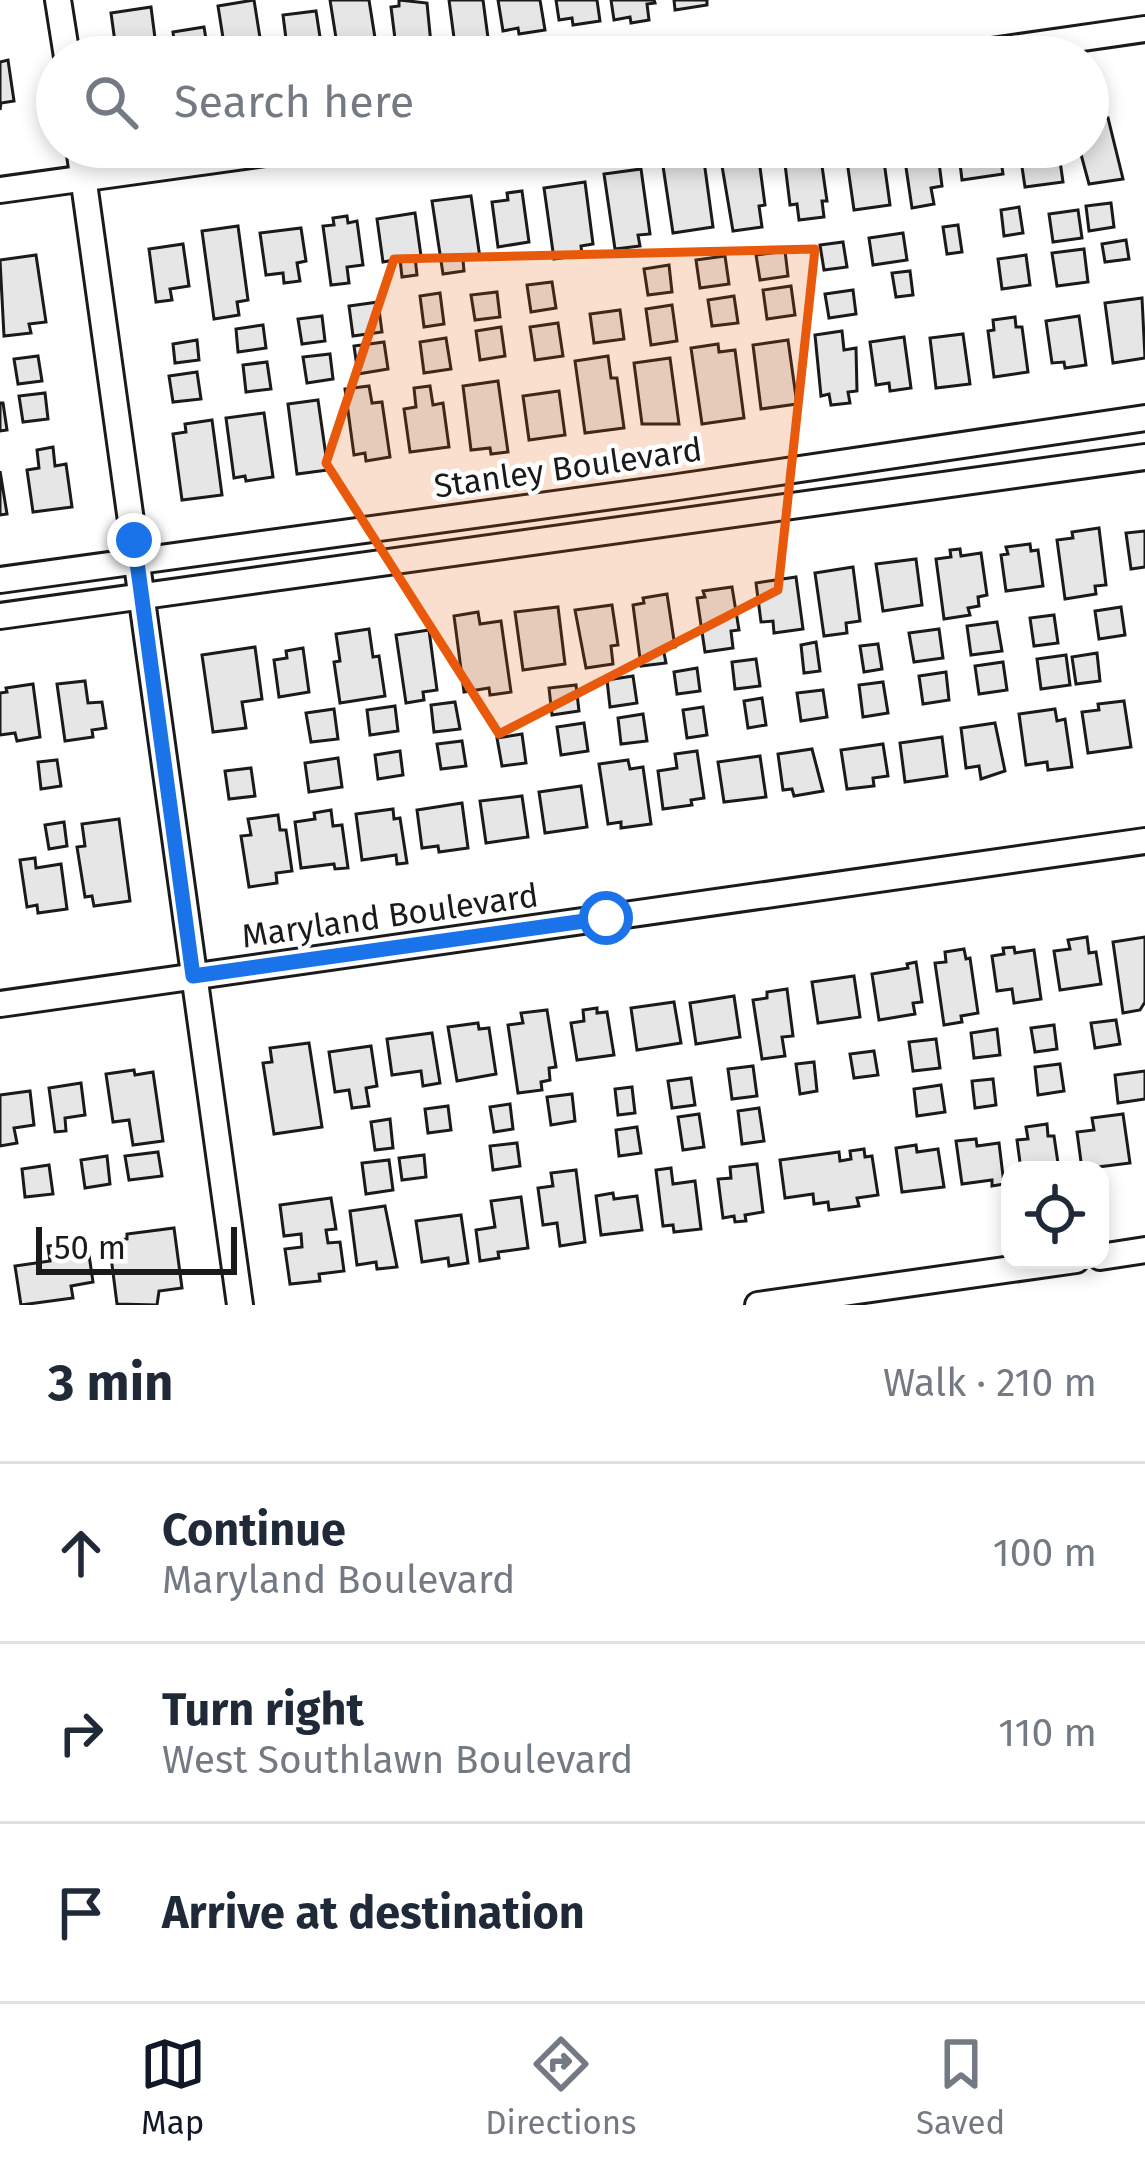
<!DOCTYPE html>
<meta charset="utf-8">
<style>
:root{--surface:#fff;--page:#f6f6f7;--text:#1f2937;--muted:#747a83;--line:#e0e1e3;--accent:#111827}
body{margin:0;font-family:"Fira Sans",sans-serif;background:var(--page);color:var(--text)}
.controls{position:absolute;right:36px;bottom:36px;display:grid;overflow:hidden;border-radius:24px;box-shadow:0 6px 18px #0003}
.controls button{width:108px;height:108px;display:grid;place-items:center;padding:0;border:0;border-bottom:3px solid var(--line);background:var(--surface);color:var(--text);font:60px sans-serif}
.scale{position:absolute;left:36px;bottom:30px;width:201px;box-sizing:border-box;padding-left:12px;border:6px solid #1a1a1a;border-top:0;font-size:33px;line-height:42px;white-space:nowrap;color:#1a1a1a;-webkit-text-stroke:9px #fff;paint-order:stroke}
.stop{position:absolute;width:36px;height:36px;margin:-27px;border:9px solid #1a73e8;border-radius:50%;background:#fff}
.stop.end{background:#1a73e8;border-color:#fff;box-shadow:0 3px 12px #0008}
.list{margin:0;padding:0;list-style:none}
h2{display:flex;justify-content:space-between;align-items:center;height:156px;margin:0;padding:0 48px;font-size:51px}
h2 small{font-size:39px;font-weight:400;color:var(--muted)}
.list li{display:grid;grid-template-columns:78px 1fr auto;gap:36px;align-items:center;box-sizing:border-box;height:180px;padding:0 48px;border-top:3px solid var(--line)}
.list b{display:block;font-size:45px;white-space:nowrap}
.list p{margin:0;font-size:39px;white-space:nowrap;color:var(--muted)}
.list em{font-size:39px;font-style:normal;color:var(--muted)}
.icon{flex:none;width:66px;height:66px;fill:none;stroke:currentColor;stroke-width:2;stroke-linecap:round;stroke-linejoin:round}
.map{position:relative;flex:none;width:1145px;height:1305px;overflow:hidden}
.search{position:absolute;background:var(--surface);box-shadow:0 6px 18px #0003;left:36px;right:36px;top:36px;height:132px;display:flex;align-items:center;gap:30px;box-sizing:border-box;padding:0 42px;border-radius:66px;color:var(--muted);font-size:45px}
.sheet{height:696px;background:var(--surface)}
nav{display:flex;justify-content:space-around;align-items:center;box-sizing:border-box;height:168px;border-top:3px solid var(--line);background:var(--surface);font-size:33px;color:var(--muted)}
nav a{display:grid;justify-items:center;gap:6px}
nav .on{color:var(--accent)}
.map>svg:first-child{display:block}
.building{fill:#e6e6e6;stroke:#1a1a1a;stroke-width:3}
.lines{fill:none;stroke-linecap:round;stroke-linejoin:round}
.minor-casing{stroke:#1a1a1a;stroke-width:30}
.minor{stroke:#fff;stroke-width:24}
.route{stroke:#1a73e8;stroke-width:15}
.marked{fill:#e8590c;fill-opacity:0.2;stroke:#e8590c;stroke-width:9;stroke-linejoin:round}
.labels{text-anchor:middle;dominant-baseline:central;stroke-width:9;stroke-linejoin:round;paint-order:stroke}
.street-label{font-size:33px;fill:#1a1a1a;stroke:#fff}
</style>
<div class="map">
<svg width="1145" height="1305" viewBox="0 0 1145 1305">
<rect width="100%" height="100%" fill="#fff"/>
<g class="building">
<polygon points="254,0 263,57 226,57 218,6"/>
<polygon points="330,0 369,0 378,57 339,57"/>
<polygon points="399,0 427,3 431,44 396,47 391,7 399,6"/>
<polygon points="449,0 483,0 488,38 454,38"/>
<polygon points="498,0 540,0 545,30 519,34 518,28 503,31"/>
<polygon points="556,0 597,0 600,21 573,25 572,18 559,20"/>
<polygon points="611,0 654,0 655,3 647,4 649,20 631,23 630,17 614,20"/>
<polygon points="674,0 707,0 707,5 675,10"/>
<polygon points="151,7 156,46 151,47 153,57 117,57 111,13"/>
<polygon points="316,11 322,50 312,52 313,57 288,55 283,15"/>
<polygon points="204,27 209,57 176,57 173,32"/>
<polygon points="8,60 14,101 1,103 0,110 0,62"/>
<polygon points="1100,110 1101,119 1108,118 1123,179 1089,184 1079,147 1088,147 1088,112"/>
<polygon points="845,147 882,147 890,205 854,210"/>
<polygon points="903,147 937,147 942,186 931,188 934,204 912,208"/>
<polygon points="958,147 999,147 1003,174 962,180"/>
<polygon points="1019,147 1058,147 1063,182 1025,187"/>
<polygon points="821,159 827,201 822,201 824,217 799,220 797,204 790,205 785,164"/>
<polygon points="759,160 765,205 759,206 762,227 733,231 722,166"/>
<polygon points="704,161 713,227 673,233 663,166"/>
<polygon points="641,169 650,234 638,235 640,246 615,249 604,174"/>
<polygon points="585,182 593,244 581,246 582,255 554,259 544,188"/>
<polygon points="522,191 529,242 498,247 492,202 508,200 507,193"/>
<polygon points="471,196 480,258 463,260 464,271 443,274 432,201"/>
<polygon points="1111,203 1114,227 1089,231 1086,206"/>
<polygon points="1019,207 1023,233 1004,236 1001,210"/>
<polygon points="1078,210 1082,238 1053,242 1049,214"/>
<polygon points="415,213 421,256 415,257 417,275 402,277 400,259 383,262 377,219"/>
<polygon points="347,216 348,223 357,221 363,265 347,267 349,283 331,285 323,226 334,225 333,218"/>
<polygon points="958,225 962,252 947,254 943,227"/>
<polygon points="238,226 248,300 237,302 239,315 214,319 202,231"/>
<polygon points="301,228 306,261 297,263 300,281 284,283 283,273 266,275 260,233"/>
<polygon points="903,233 907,260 873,265 869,238"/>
<polygon points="1126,240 1129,259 1105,262 1102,244"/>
<polygon points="843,242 847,267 824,270 820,245"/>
<polygon points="183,244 189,286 170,289 172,300 156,302 149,249"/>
<polygon points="1084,249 1088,282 1057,286 1052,253"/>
<polygon points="785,251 788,276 760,280 756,255"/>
<polygon points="36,255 46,322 29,324 31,333 4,336 0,260"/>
<polygon points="1026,255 1030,285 1002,289 998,259"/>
<polygon points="725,256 729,284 700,288 696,260"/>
<polygon points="669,265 672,292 648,295 644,269"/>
<polygon points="910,271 913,295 896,297 892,273"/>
<polygon points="552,282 556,308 531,312 527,285"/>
<polygon points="791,286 795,315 767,319 763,290"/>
<polygon points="853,290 856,314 829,318 825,294"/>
<polygon points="497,292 500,317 475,320 471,295"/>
<polygon points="440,293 444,324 424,327 420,296"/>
<polygon points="734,296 738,323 712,326 708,300"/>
<polygon points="1142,298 1145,358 1113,363 1105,303"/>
<polygon points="378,302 382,332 353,336 349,306"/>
<polygon points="672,305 677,341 651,345 646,309"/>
<polygon points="620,310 624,339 594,343 590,314"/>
<polygon points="322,316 325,341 302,344 298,319"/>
<polygon points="1079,316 1086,365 1065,368 1064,362 1052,363 1046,321"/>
<polygon points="1015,317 1016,327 1022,327 1028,372 994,377 988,331 994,330 993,320"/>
<polygon points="558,323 563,356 535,360 530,327"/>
<polygon points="263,325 266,348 238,352 236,329"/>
<polygon points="501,327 505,356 480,360 476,331"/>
<polygon points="842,331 844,350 856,348 857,391 848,392 850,403 831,405 829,394 821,396 815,335"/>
<polygon points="963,334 970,384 936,388 930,338"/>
<polygon points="904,337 911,388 890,391 889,383 876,385 870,342"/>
<polygon points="446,338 451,369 424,373 420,342"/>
<polygon points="197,340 199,360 175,363 173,344"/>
<polygon points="788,340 797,404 761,409 753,345"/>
<polygon points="384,342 388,369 358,374 354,346"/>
<polygon points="718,344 719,352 735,350 744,418 702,424 691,348"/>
<polygon points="330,354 333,379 307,383 303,357"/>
<polygon points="38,356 42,381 18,384 14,359"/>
<polygon points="608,356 611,378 617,378 624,428 585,433 575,361"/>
<polygon points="670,358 679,424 642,424 634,363"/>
<polygon points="267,362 271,389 246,392 243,365"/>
<polygon points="197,372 201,399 173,402 169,376"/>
<polygon points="498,381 508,452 491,454 490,448 471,450 463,386"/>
<polygon points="369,386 372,403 382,402 390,457 366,461 365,453 354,455 345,389"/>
<polygon points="430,386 433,405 443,403 449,447 410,452 404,409 416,407 414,388"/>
<polygon points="559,391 565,435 529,440 523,396"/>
<polygon points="45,393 48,419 23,422 19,396"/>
<polygon points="318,400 328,470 297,474 288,404"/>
<polygon points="0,403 3,403 7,430 0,431"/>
<polygon points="264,413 273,477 246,481 245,476 234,478 226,418"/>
<polygon points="212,420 222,495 182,500 173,434 186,432 185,424"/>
<polygon points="53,447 55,466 66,464 72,507 33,512 27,470 39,468 37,450"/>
<polygon points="0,471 7,514 0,515"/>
<polygon points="1099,528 1106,585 1095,586 1096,594 1065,599 1057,540 1073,538 1072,532"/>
<polygon points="1145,531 1145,567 1131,569 1126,533"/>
<polygon points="1030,544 1031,551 1038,550 1043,586 1006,591 1001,555 1008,554 1006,547"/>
<polygon points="960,549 961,556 981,553 987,595 978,597 979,606 968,608 970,615 944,619 936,559 951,557 950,550"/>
<polygon points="916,559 922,605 883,611 876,564"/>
<polygon points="853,567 860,621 846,623 847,633 824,636 815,573"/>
<polygon points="796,577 803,629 774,633 773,621 761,622 756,583"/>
<polygon points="732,587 739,630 731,631 733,648 705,652 697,598 705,597 703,591"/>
<polygon points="667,594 675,647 663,648 666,663 641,666 633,605 644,603 643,598"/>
<polygon points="612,605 618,645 611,646 613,664 586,668 575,610"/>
<polygon points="558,607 565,664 523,670 515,612"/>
<polygon points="1121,607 1125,635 1099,639 1095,611"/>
<polygon points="478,612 480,624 501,621 511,692 490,695 489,688 464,692 454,616"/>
<polygon points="1054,615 1058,643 1034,646 1030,618"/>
<polygon points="997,622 1002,651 971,655 967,626"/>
<polygon points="369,629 373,657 379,656 385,696 340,703 334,662 340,661 336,634"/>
<polygon points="939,629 943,658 914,662 909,633"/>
<polygon points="429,630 437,690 423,692 424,700 406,703 396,635"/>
<polygon points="816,642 820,671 804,673 801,645"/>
<polygon points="878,644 882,669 864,672 860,646"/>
<polygon points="255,647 262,699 242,702 246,728 213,732 202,655"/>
<polygon points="303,648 309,692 279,697 274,660 287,658 286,651"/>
<polygon points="1097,653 1100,681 1076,684 1072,657"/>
<polygon points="1066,655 1070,685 1041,689 1037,659"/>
<polygon points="756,659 760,686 735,689 732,662"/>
<polygon points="1003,662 1007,690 979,694 975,666"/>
<polygon points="697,668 700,691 677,694 674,672"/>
<polygon points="946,672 949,700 923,704 919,676"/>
<polygon points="633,676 637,703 610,707 607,680"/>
<polygon points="85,681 88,703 102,702 106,728 92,730 93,737 65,741 57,684"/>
<polygon points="883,682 888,713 863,717 859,685"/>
<polygon points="33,684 40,737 17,741 15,733 0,735 0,693 7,692 6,688"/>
<polygon points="576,685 579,711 552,715 549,688"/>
<polygon points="823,690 827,717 801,721 797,693"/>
<polygon points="762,698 766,725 748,728 744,701"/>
<polygon points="1124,701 1131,747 1088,753 1082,712 1099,710 1098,704"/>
<polygon points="455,702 460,729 434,732 431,705"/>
<polygon points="395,706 398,731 370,735 367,710"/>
<polygon points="703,707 707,735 687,738 683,710"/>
<polygon points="334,709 338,739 311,742 306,713"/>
<polygon points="1055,709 1057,721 1065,719 1072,767 1048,770 1047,762 1026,765 1019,714"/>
<polygon points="643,714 647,741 621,744 618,718"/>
<polygon points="584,723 588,751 561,755 557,727"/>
<polygon points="995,723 1005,771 981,779 979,766 966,768 961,728"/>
<polygon points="522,734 526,763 502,766 497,738"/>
<polygon points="942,737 947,776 905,782 900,743"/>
<polygon points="462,741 466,766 441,769 437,744"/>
<polygon points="883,744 888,776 873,778 874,786 847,789 841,750"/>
<polygon points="812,749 823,791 794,796 792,789 783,790 778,754"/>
<polygon points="400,751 403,775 378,779 375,755"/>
<polygon points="697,751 704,798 691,800 692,805 663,809 658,771 677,768 675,754"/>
<polygon points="760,756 766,797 724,802 718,762"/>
<polygon points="338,758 342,787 309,792 305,763"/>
<polygon points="57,760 61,786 41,789 38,762"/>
<polygon points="628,760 630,769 643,767 651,824 621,828 621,822 608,824 599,764"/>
<polygon points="251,768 255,796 229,799 225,771"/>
<polygon points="581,786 587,827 545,833 539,792"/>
<polygon points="522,796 528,837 486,843 480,801"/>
<polygon points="462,803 468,848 439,852 438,846 422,848 417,810"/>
<polygon points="393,809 394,819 400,818 407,863 397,864 396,855 362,860 356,814"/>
<polygon points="331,810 333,826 342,825 348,868 335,869 334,864 301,868 295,822 315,819 314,813"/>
<polygon points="278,815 280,830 286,830 292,871 276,873 277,883 249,887 241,836 251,835 248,819"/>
<polygon points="119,819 130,901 94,906 92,896 85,897 77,847 85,846 82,824"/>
<polygon points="64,822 67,846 49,849 45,825"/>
<polygon points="35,858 36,868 61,864 67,909 38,913 37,905 27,907 20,860"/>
<polygon points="1087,937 1089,953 1096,952 1101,984 1060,990 1054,951 1070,949 1068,940"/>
<polygon points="1145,937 1145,1002 1140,1010 1123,1013 1113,942"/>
<polygon points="1014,947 1015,953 1034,950 1041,999 1014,1003 1012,989 997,991 992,956 1004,954 1003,948"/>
<polygon points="964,949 966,959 970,958 978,1013 961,1016 962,1022 944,1025 935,963 946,962 945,952"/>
<polygon points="916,962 922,1002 913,1003 915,1014 879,1020 872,974 908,968 907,964"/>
<polygon points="854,976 860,1017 818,1023 812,982"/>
<polygon points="787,989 793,1036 782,1037 785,1056 762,1059 753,1000 767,998 767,992"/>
<polygon points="734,996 740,1037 696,1044 690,1003"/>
<polygon points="674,1002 681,1043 637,1050 631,1008"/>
<polygon points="597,1008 597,1013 607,1012 614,1055 577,1060 571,1023 584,1021 583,1010"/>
<polygon points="547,1010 556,1067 549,1068 550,1080 541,1082 542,1090 518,1093 508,1025 523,1023 521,1013"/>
<polygon points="1116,1020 1120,1044 1095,1048 1091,1023"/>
<polygon points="478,1023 479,1029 489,1028 496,1074 457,1081 448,1027"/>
<polygon points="1054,1025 1057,1049 1035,1052 1031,1028"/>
<polygon points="997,1029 1000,1055 974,1058 971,1033"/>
<polygon points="432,1033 440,1083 423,1086 421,1071 392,1075 387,1039"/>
<polygon points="936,1039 940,1068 913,1071 909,1042"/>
<polygon points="309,1043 322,1127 274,1134 263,1063 272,1062 270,1048"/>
<polygon points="371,1046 377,1086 366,1088 369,1106 352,1108 349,1090 335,1092 329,1052"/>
<polygon points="874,1051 878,1075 854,1078 850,1054"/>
<polygon points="814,1062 817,1091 800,1094 796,1064"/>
<polygon points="1060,1064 1064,1091 1038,1095 1035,1067"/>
<polygon points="753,1066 757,1096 732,1099 728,1069"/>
<polygon points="134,1070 135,1075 153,1072 163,1141 133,1145 129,1120 113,1122 106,1074"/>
<polygon points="1145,1071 1145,1099 1118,1103 1115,1075"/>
<polygon points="691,1078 695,1105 672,1108 668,1081"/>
<polygon points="993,1079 996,1105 975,1108 972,1081"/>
<polygon points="81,1083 85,1115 65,1118 66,1131 55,1132 49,1088"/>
<polygon points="941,1085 945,1112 917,1116 914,1089"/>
<polygon points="632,1087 635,1113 618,1115 615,1089"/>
<polygon points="30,1091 34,1125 14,1128 17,1143 0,1146 0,1095"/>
<polygon points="572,1094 575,1121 551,1125 547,1097"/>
<polygon points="510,1104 513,1129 494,1132 490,1107"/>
<polygon points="448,1106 451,1130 428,1133 425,1109"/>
<polygon points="759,1108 764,1141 742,1144 738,1111"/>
<polygon points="699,1114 704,1147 683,1150 678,1117"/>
<polygon points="1123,1114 1130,1163 1082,1169 1077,1132 1094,1130 1092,1118"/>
<polygon points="390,1119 393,1148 375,1150 371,1122"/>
<polygon points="1047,1124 1048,1136 1054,1136 1059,1170 1021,1170 1017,1140 1028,1139 1026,1127"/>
<polygon points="637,1127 641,1153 619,1156 616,1130"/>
<polygon points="976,1139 977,1146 999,1143 1004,1184 992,1186 992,1180 962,1184 956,1141"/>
<polygon points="517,1143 520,1166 493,1170 490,1146"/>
<polygon points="916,1145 917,1152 938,1149 944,1187 902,1192 896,1148"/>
<polygon points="864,1149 865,1157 872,1156 878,1195 857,1198 859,1206 829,1210 828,1202 814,1204 813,1194 785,1198 780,1160 839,1152 840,1161 851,1159 850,1151"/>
<polygon points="158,1152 162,1176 129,1180 125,1156"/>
<polygon points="424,1155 426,1177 402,1180 399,1158"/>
<polygon points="107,1156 110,1184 85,1188 81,1160"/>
<polygon points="389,1160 393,1190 366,1194 362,1163"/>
<polygon points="757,1164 763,1212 745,1215 746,1221 735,1222 734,1216 723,1218 718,1179 731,1178 730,1167"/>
<polygon points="49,1165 53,1194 25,1197 22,1169"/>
<polygon points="671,1168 673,1184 695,1181 701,1229 674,1232 673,1225 663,1226 656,1170"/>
<polygon points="576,1170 585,1242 560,1246 557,1223 543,1225 538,1188 553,1186 551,1173"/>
<polygon points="613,1193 614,1199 637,1196 642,1230 601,1235 596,1196"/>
<polygon points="521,1197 528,1248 498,1252 499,1258 480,1261 476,1230 495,1227 491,1201"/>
<polygon points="331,1198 336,1229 326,1230 328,1243 340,1242 344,1271 319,1274 320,1281 290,1284 285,1249 302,1247 301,1234 284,1236 280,1205"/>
<polygon points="385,1206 397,1267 377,1269 376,1262 357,1265 350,1211"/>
<polygon points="461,1215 468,1263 449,1266 448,1258 422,1262 416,1221"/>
<polygon points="174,1228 182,1288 159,1291 157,1305 117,1304 109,1241 127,1239 127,1234"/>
<polygon points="72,1243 74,1257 89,1255 93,1282 71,1286 73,1298 21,1305 15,1266 50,1261 48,1246"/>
</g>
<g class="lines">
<defs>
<g id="minor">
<polyline points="58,0 67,57"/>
<polyline points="950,57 1145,29"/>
<polyline points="79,147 240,1305"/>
<polyline points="0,190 308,147"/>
<polyline points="0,580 671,488 1145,418"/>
<polyline points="0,616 1145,457"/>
<polyline points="0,1004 1145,841"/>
<polyline points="1100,1257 1145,1250"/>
<polyline points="758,1305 1076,1260"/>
</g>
</defs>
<use href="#minor" class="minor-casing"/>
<use href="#minor" class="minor"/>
</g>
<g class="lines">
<polyline class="route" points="134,540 193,976 606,918"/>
</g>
<path class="marked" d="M815 249 778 590 499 734 326 463 394 259Z"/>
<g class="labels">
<g class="street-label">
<text transform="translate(568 468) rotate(-8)">Stanley Boulevard</text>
<text transform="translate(390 916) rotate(-8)">Maryland Boulevard</text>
</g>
</g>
</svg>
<div class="controls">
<button><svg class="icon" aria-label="locate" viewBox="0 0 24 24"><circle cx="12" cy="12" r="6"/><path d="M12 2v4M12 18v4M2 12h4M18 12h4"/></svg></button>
</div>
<div class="scale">50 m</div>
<div class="stop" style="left:606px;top:918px"></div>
<div class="stop end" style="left:134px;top:540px"></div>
<div class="search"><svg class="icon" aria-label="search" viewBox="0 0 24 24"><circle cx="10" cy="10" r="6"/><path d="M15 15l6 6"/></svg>Search here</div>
</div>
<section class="sheet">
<h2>3 min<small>Walk · 210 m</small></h2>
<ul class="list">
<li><svg class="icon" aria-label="ahead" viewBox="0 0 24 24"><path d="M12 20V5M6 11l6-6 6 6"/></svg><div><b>Continue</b><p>Maryland Boulevard</p></div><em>100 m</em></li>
<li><svg class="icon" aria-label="right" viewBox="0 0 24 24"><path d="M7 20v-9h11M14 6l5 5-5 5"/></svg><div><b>Turn right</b><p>West Southlawn Boulevard</p></div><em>110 m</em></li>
<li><svg class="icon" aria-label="arrive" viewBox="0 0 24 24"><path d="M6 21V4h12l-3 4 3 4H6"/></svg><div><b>Arrive at destination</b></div></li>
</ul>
</section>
<nav>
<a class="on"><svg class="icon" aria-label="map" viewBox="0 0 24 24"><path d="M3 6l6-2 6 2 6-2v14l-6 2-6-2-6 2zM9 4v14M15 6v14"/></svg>Map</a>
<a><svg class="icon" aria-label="directions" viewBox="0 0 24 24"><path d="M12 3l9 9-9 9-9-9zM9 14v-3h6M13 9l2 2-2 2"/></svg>Directions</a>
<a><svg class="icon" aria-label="saved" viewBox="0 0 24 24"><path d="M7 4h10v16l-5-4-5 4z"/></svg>Saved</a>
</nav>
